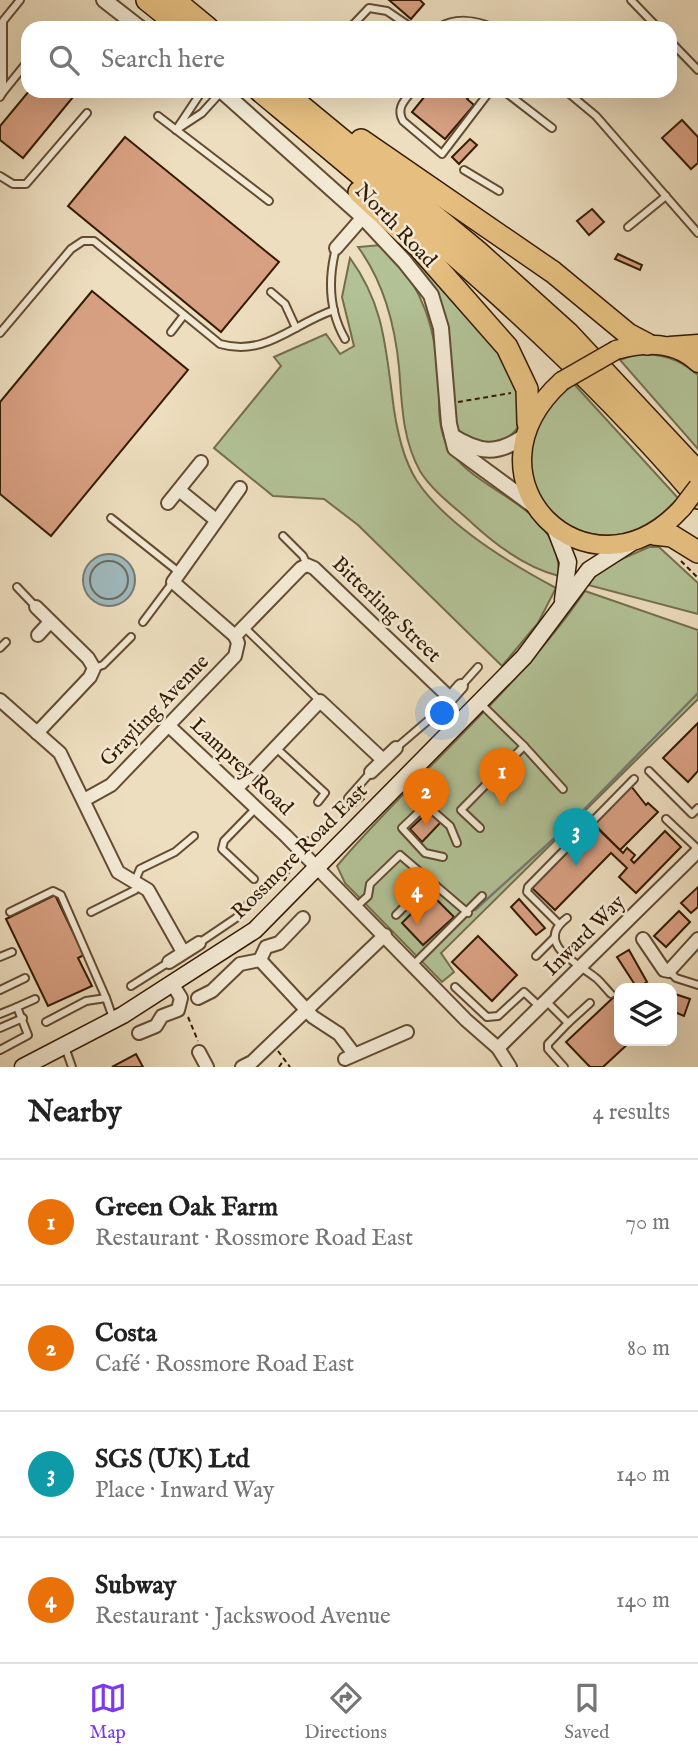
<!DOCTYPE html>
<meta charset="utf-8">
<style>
:root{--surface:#fff;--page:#f6f6f6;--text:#222;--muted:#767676;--line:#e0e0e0;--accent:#7c3aed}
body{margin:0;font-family:"IM FELL English",serif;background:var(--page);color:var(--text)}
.controls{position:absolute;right:21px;bottom:21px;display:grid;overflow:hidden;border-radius:14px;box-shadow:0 7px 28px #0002}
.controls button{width:63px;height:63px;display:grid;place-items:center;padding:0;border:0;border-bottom:2px solid var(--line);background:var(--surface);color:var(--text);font:35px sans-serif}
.you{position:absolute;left:443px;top:714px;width:24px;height:24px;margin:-18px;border:5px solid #fff;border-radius:50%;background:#1a73e8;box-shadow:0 0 0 10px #1a73e833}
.badge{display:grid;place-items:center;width:46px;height:46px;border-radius:50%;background:var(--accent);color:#fff;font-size:23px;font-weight:700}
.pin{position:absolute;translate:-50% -58px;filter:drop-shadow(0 2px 4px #0008)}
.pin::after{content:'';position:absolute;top:37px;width:24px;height:21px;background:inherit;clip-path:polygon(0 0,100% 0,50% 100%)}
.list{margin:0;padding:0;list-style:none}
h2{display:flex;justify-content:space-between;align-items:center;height:91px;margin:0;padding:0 28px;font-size:30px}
h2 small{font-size:23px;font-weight:400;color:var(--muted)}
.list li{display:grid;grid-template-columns:46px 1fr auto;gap:21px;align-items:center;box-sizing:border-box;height:126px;padding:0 28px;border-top:2px solid var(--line)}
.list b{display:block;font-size:26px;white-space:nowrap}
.list p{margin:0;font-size:23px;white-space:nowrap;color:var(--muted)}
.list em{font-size:23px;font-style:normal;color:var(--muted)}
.icon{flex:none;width:38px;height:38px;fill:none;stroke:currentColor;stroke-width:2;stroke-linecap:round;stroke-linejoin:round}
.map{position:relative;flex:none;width:698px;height:1067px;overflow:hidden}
.search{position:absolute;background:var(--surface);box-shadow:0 7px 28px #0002;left:21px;right:21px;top:21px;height:77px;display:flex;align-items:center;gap:18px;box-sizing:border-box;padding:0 24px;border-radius:21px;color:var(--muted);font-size:26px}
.sheet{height:595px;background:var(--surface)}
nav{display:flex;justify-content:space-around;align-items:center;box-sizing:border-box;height:98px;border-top:2px solid var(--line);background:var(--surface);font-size:19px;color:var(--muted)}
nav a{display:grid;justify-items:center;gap:4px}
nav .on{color:var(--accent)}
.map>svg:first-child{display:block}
.green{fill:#b2c296;stroke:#746e4c;stroke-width:2}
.water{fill:#9fb9be;stroke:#757a73;stroke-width:2}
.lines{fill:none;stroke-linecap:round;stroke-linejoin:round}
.shore{stroke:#6a6a60;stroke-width:2}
.stream{stroke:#757a73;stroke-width:2.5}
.building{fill:#d8a082;stroke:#351b03;stroke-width:2}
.service-casing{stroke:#634c32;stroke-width:10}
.minor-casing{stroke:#634c32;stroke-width:16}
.tertiary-casing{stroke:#634c32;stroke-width:18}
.secondary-casing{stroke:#351b03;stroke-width:19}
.primary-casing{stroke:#351b03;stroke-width:21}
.motorway-casing{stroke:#351b03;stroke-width:24}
.path{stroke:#351b03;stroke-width:2;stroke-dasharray:5 3.5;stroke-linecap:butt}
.service{stroke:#f3ead5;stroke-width:6}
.minor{stroke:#f3ead5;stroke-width:12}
.tertiary{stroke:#f3ead5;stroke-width:14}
.secondary{stroke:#f3ead5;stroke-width:16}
.primary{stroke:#e6bf80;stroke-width:18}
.motorway{stroke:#e6bf80;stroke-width:21}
.primary-bridge-casing{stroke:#351b03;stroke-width:21;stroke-linecap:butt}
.primary-bridge{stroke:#e6bf80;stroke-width:18}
.labels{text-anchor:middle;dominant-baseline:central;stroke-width:5;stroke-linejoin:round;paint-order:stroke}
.street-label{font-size:21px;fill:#351b03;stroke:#f3ead5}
</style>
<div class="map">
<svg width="698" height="1067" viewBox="0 0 698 1067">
<rect width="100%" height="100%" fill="#eddebf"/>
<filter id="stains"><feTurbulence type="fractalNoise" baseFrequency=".00286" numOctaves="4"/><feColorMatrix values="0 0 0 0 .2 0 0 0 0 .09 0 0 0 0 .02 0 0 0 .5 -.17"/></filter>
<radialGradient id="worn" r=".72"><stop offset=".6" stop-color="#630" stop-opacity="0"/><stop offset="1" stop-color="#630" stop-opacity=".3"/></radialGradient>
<g class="green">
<path d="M388 233 420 260 517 374 521 422C507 450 468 453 454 423L449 342 414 263Z"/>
<path d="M381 245C424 284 437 332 439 389 439 409 438 428 448 447 476 496 559 501 559 576 527 568 497 546 473 524 456 508 432 491 420 471 402 439 402 403 399 367 395 326 383 281 358 247Z"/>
<path d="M350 258C382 302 385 341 392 394 395 421 402 458 417 481 447 526 509 563 556 588L538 623 502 666 358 525 324 499 273 496 214 448 281 366 274 357 326 334 340 354 354 346 342 297Z"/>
<path d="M636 354C662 354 678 358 698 375V449L620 360Z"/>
<path d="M574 384 678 498C584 604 464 459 574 384Z"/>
<polygon points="649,547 659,547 698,583 698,614 588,585 599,569"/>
<path d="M585 591 698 630V699L441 953 454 972 442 982 345 883 337 866C416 773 518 690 585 591Z"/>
</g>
<circle class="water" cx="109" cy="580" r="26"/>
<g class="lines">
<circle class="shore" cx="109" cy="580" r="19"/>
<polyline class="stream" points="475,910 569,825 698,693"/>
</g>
<g class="building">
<polygon points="389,0 420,0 424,4 411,19"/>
<polygon points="29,91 78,91 23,158 0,140 0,126"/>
<polygon points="429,91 474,91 467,99 474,105 445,139 412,112"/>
<polygon points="682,120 698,137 698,163 691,169 662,138"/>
<polygon points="125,137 279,262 221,332 68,206"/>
<polygon points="470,139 477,145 459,164 452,157"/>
<polygon points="592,209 604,222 589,235 577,221"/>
<polygon points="618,254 642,265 640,270 615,259"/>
<polygon points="92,291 188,370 51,536 0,494 0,402"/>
<polygon points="698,723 698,771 688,782 663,758"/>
<polygon points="631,786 646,805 648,803 658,812 620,850 594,824"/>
<polygon points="430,810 441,822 422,842 410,829"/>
<polygon points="594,825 623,853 627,848 635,855 631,860 634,863 665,831 681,847 636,893 619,877 627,868 611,853 555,910 532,888"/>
<polygon points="698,887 698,907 691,913 681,903"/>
<polygon points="431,894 454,917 423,945 402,923"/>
<polygon points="55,895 84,955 78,958 92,986 48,1006 6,919"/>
<polygon points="519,899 545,928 536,935 511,907"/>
<polygon points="679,911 690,922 666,947 654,936"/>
<polygon points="478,936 517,975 492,1001 452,962"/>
<polygon points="629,950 647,982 637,988 617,957"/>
<polygon points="672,993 690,999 684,1016 672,1011"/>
<polygon points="617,994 619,1041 631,1041 603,1067 590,1067 566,1042"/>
<polygon points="136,1054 143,1067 112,1067"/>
</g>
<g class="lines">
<defs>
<g id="service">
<polyline points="631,0 658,28"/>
<polyline points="350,28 369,8 387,11 412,28"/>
<path d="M438 28C455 17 476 20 494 28"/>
<polyline points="670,41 698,70"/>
<polyline points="202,91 176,130 202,113 222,91"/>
<path d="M412 91C404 101 396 108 403 121L442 154 490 91"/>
<polyline points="504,91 552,128"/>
<polyline points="566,91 596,116 698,233"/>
<polyline points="3,92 28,61"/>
<polyline points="0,97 3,92 3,21 20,0"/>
<polyline points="158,116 269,201"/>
<polyline points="464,170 499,191"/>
<polyline points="0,176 13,184 26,184 87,113"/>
<polyline points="628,227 666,196"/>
<path d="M336 248C328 279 329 311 345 339"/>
<polyline points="271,292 285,304 296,328"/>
<polyline points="171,332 184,315"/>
<path d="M0 333 71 249 83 241H94L220 344C266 357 292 324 334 310"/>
<polyline points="111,518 180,573"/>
<polyline points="283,536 303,556 307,565"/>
<polyline points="17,587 36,607"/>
<polyline points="143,622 173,582"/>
<polyline points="245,628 320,701"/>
<polyline points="0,648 6,642"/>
<polyline points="94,668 103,665 131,637"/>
<polyline points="461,686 478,667"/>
<polyline points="524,746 563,789"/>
<polyline points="275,747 325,793 318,802"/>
<polyline points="396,748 438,712"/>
<polyline points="649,771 692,814 698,808"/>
<polyline points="348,798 371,772"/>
<polyline points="666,819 698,849"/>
<polyline points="480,828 461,810 524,746 481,704"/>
<polyline points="443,857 425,853 402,828 426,805 450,826 457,843"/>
<polyline points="254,879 222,849 224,841 257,807"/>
<polyline points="135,881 140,869 175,852 194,836"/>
<polyline points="356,907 368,896 370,884 400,855 468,913"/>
<polyline points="10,912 53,891 61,895 106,998"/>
<polyline points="91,912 135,890 140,883"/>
<polyline points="396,915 430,881"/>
<path d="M567 918C533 943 579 964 596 978 601 982 606 989 611 994"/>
<polyline points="559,924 527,892 528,887 634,779"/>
<polyline points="199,943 236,918 249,903"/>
<polyline points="536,956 555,937"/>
<polyline points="0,957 12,952"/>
<polyline points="412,966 482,896"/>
<polyline points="669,971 676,978 698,985"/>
<polyline points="131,986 169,962"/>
<polyline points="455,987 487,1017 498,1016 524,992 540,1007"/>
<polyline points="0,990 25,978"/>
<polyline points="546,1001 568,1023 548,1044 548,1049 564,1067"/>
<polyline points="0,1014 17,1007"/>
<polyline points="46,1022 86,1001 106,998 113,1018"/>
<polyline points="568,1023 590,1003"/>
<polyline points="0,1028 23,1018"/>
<polyline points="65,1047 72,1067"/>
<polyline points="0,1050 28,1035 17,1007 35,999"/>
</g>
<g id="minor">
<polyline points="336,248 363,217"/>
<polyline points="179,490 216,520"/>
<polyline points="168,503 201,462"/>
<polyline points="36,607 88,658 94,668 90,677 37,733"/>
<polyline points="38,635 50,622"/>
<polyline points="235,636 301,568 307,565 314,568 450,698"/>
<polyline points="235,636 173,582 240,488"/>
<polyline points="0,700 60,753 118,872 148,890 183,952"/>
<polyline points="438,712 461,686"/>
<polyline points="169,726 286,836 466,1020 498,1048 510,1067"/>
<polyline points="371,772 396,748"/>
<polyline points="237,788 320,701 382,759"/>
<polyline points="84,800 111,785 235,656 238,643 235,636"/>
<polyline points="643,939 664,970 669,971 698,939"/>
<polyline points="260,960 313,1017 339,1034 354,1054"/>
<polyline points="169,962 199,943"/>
<polyline points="198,998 212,991 240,964 260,960 266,947 279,943 303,918"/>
<polyline points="139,1033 156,1026 162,1016 178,1010 181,998 173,985"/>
<polyline points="498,1048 698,851"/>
<polyline points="199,1052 207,1067"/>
<polyline points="345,1059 407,1032"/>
<polyline points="242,1067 252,1062 385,935"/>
</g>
<g id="tertiary">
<polyline points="104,0 140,28"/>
<polyline points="222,91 363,217 404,261 431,295 441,328 449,424 455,448 534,506"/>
<path d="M452 436C478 452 496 456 523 437"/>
</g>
<g id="secondary">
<polyline points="555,528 568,562 563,600"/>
<polyline points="23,1067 123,1015 255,930 524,657 589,570 631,543"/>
</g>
<g id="primary">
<polyline points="670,346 698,344"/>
<path d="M616 350C644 342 676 341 698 363"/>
<path d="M562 381C454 479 589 610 682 508"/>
</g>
<g id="motorway">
<polyline points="147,0 182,28"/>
<polyline points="174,0 208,28"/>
<path d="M260 91C414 219 568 345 698 498"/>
<polyline points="283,91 477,251 568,333 698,472"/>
<polyline points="361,140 553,272 628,334 647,344"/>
<polyline points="359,192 419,247 507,347 527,389 528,423"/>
<polyline points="654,534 672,536 698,552"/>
</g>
</defs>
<use href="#service" class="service-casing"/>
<use href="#minor" class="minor-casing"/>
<use href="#tertiary" class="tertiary-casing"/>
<use href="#secondary" class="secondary-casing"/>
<use href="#primary" class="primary-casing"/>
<use href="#motorway" class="motorway-casing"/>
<g class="path">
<polyline points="458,402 511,393"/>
<polyline points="681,561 698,578"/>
<polyline points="305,838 321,835 365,798"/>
<polyline points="284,881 291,869 289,855"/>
<polyline points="188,1017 198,1041"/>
<polyline points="278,1051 290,1067"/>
<polyline points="279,1067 284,1060"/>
</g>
<use href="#service" class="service"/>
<use href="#minor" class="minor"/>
<use href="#tertiary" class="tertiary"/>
<use href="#secondary" class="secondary"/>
<use href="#primary" class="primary"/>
<use href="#motorway" class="motorway"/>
<defs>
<g id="primary-bridge">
<polyline points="562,381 616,350"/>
<polyline points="682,508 698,487"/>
</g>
</defs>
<use href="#primary-bridge" class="primary-bridge-casing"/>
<use href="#primary-bridge" class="primary-bridge"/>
</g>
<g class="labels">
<g class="street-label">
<text transform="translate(395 226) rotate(46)">North Road</text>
<text transform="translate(386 610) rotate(44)">Bitterling Street</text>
<text transform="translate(155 711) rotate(-46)">Grayling Avenue</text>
<text transform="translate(241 767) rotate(43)">Lamprey Road</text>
<text transform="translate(300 852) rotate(-45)">Rossmore Road East</text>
<text transform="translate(585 936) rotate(-45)">Inward Way</text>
</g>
</g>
<rect width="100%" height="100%" filter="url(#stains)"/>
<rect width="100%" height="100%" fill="url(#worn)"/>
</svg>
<div class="controls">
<button><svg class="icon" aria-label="layers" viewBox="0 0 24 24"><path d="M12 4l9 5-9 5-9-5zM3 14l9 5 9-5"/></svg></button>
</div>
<div class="you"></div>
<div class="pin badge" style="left:502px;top:806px;background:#e8710a">1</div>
<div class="pin badge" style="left:426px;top:826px;background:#e8710a">2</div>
<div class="pin badge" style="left:576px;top:866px;background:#0f9aa8">3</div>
<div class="pin badge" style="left:417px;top:925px;background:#e8710a">4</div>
<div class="search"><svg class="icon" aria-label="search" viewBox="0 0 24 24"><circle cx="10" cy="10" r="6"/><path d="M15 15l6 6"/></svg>Search here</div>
</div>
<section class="sheet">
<h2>Nearby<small>4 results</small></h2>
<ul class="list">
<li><span class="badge" style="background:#e8710a">1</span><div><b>Green Oak Farm</b><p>Restaurant · Rossmore Road East</p></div><em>70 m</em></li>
<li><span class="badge" style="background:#e8710a">2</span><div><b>Costa</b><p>Café · Rossmore Road East</p></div><em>80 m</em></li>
<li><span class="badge" style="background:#0f9aa8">3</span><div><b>SGS (UK) Ltd</b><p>Place · Inward Way</p></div><em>140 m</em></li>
<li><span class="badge" style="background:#e8710a">4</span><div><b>Subway</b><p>Restaurant · Jackswood Avenue</p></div><em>140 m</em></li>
</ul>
</section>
<nav>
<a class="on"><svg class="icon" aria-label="map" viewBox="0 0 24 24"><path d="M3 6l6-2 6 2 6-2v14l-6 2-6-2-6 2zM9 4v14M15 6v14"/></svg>Map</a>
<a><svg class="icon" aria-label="directions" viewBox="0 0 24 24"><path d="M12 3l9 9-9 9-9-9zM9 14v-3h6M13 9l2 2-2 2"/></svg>Directions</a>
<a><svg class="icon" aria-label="saved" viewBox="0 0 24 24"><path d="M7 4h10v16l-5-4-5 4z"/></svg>Saved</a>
</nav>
